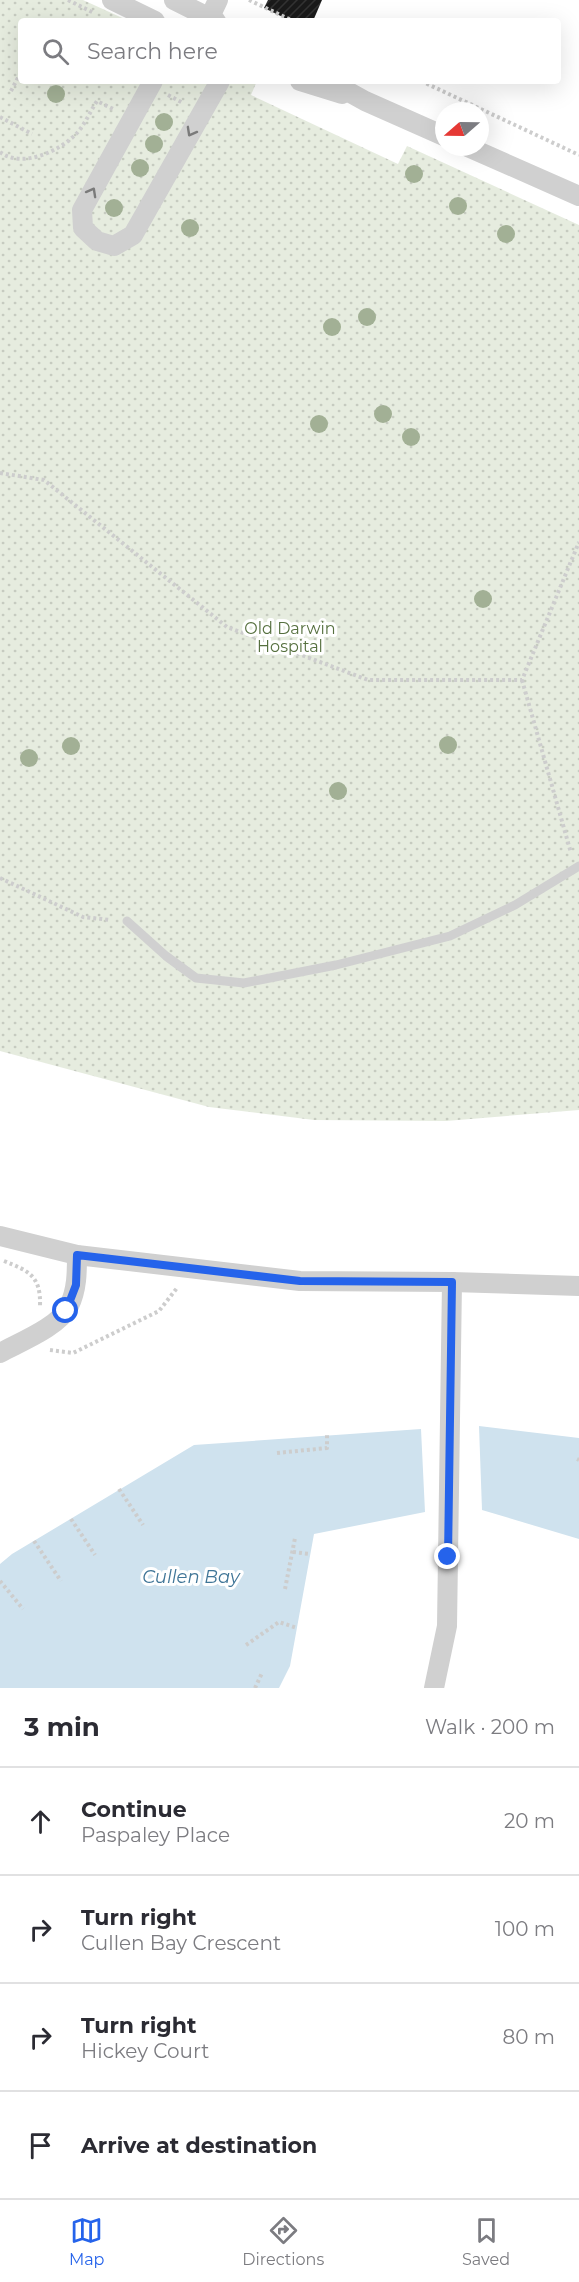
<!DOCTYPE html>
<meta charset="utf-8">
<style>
:root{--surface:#fff;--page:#f2f2f3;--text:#2b2b33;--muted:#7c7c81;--line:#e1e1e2;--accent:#2563eb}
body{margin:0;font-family:Montserrat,sans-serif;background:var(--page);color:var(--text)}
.compass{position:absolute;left:435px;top:102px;width:54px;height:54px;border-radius:50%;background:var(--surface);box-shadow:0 6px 24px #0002;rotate:250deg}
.stop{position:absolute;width:18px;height:18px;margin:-14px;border:4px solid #2563eb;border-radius:50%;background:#fff}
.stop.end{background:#2563eb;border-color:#fff;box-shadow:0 2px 6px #0008}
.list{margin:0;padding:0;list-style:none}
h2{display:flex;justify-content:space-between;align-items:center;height:78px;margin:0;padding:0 24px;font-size:26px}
h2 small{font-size:20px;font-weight:400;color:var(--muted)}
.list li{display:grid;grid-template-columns:39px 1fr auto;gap:18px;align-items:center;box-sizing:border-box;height:108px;padding:0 24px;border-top:2px solid var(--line)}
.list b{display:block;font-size:22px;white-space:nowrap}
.list p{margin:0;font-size:20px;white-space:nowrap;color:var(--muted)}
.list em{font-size:20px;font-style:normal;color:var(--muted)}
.icon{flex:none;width:33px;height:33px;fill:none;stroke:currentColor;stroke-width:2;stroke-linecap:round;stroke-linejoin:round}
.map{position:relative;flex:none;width:579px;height:1688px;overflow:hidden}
.search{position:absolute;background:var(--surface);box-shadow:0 6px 24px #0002;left:18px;right:18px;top:18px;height:66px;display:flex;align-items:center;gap:15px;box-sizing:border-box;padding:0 21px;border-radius:6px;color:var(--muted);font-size:22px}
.sheet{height:510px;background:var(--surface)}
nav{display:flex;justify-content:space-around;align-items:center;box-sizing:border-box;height:84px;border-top:2px solid var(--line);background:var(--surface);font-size:16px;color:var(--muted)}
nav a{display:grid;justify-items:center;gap:3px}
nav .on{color:var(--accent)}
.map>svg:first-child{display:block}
.park{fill:url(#park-dots)}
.water{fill:#cfe2ee}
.building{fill:url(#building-hatch)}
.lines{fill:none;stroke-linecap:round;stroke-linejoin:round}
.path{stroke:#cdcdcd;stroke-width:4;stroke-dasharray:3 3;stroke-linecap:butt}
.service{stroke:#d0d0d0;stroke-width:9}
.minor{stroke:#d0d0d0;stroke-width:20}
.tree{fill:#a2b095}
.oneway{stroke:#7a7a7a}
.route{stroke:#2563eb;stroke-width:8}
.labels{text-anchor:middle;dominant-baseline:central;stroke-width:6;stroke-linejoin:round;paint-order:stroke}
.park-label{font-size:16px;fill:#56703f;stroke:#fff}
.water-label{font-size:18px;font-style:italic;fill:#3f7597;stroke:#fff}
</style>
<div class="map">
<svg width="579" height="1688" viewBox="0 0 579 1688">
<defs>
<pattern id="park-dots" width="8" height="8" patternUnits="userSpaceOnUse" patternTransform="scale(1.5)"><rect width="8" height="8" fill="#e6ecdf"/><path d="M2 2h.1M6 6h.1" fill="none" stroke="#c6cbc0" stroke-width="1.8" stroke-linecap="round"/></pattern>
<pattern id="building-hatch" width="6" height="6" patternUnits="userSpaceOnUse" patternTransform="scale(1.5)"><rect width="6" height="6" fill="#1a1a1a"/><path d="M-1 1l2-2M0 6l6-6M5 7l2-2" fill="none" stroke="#333"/></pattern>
</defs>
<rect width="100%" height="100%" fill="#fff"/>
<polygon class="park" points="0,0 83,0 129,21 21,21 21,81 257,81 251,95 398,164 407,146 579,225 579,1110 446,1121 314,1120 209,1107 0,1051"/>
<g class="water">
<polygon points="479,1426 579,1438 579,1539 482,1510"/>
<polygon points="421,1429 425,1512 314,1534 290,1666 279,1688 0,1688 0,1564 12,1554 194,1445"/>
</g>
<polygon class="building" points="268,0 322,0 313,21 291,21 264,8"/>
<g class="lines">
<g class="path">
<polyline points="68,0 94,13"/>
<polyline points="249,0 293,21"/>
<polyline points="421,81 579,155"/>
<polyline points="11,91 21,72"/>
<polyline points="168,95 183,103"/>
<polyline points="0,117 32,134"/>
<path d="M0 152C22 169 60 151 77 133 85 124 90 112 97 101L115 110"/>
<polyline points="0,473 44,480 227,627 368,680 522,680 579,542"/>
<polyline points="522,680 571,853"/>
<polyline points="0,878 83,917 111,920"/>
<path d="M4 1261C29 1271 41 1276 40 1306"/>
<polyline points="50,1350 73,1353 159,1311 177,1288"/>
<polyline points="277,1453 327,1448 327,1435"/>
<polyline points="577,1459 579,1460"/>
<polyline points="119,1489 143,1525"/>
<polyline points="71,1519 95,1555"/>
<polyline points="34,1541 61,1581"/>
<polyline points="293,1552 310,1554"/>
<polyline points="0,1581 23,1609"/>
<polyline points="285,1589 295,1538"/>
<polyline points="246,1645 279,1622 297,1628"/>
<polyline points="255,1688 262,1673"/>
</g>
<polyline class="service" points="127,921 166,956 196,978 244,983 336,965 450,936 515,905 579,866"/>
<g class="minor">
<polyline points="112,0 155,21"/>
<polyline points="174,0 216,21"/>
<polyline points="208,21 218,0"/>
<polyline points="153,81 82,210 83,228 97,241 114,246 133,235 220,81"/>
<polyline points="300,81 342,94"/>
<polyline points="329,81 365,101 444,136"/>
<polyline points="468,147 579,196"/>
<polyline points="0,1236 77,1255 300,1281 452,1282 579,1286"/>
<path d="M0 1353C20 1342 59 1327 69 1306 77 1290 77 1272 77 1255"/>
<polyline points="434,1688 447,1626 452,1282"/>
</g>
</g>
<g class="tree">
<circle cx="56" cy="94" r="9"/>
<circle cx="164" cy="122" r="9"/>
<circle cx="154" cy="144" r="9"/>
<circle cx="140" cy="168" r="9"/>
<circle cx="414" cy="174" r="9"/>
<circle cx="458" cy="206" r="9"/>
<circle cx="114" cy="208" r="9"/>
<circle cx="190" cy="228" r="9"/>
<circle cx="506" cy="234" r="9"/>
<circle cx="367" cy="317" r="9"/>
<circle cx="332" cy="327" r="9"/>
<circle cx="383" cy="414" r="9"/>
<circle cx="319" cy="424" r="9"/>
<circle cx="411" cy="437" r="9"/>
<circle cx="483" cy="599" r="9"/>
<circle cx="448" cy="745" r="9"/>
<circle cx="71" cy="746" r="9"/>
<circle cx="29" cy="758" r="9"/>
<circle cx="338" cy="791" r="9"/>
</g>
<defs><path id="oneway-chevron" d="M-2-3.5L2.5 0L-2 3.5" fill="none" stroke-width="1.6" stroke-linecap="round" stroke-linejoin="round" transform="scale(1.5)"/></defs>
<g class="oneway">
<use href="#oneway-chevron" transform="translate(191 132) rotate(119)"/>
<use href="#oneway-chevron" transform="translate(92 192) rotate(-61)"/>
</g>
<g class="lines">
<polyline class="route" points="66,1311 76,1285 77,1255 300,1281 452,1282 448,1557"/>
</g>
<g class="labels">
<g class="park-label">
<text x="290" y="628">Old Darwin<tspan x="290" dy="18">Hospital</tspan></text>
</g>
<g class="water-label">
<text x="191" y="1577">Cullen Bay</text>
</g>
</g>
</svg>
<svg class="compass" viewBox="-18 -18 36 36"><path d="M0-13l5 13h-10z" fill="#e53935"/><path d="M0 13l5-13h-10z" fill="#7c7c81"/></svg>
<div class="stop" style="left:66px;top:1311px"></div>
<div class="stop end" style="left:448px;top:1557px"></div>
<div class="search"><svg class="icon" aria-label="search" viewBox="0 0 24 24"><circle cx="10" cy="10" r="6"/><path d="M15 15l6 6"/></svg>Search here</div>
</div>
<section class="sheet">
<h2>3 min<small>Walk · 200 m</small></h2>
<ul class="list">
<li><svg class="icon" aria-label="ahead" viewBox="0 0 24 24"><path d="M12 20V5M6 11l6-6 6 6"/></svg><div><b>Continue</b><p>Paspaley Place</p></div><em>20 m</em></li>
<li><svg class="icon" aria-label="right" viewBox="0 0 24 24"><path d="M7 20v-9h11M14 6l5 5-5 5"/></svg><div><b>Turn right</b><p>Cullen Bay Crescent</p></div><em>100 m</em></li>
<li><svg class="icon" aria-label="right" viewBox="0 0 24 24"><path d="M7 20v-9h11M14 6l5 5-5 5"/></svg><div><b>Turn right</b><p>Hickey Court</p></div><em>80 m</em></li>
<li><svg class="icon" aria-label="arrive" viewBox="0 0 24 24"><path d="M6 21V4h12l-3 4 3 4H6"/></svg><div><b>Arrive at destination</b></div></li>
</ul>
</section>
<nav>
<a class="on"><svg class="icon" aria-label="map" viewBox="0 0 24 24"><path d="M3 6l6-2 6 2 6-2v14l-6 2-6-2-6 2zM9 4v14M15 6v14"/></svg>Map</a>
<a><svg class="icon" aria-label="directions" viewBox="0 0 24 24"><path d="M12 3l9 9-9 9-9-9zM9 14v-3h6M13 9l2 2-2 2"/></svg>Directions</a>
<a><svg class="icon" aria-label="saved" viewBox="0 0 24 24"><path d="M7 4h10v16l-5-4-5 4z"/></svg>Saved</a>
</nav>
